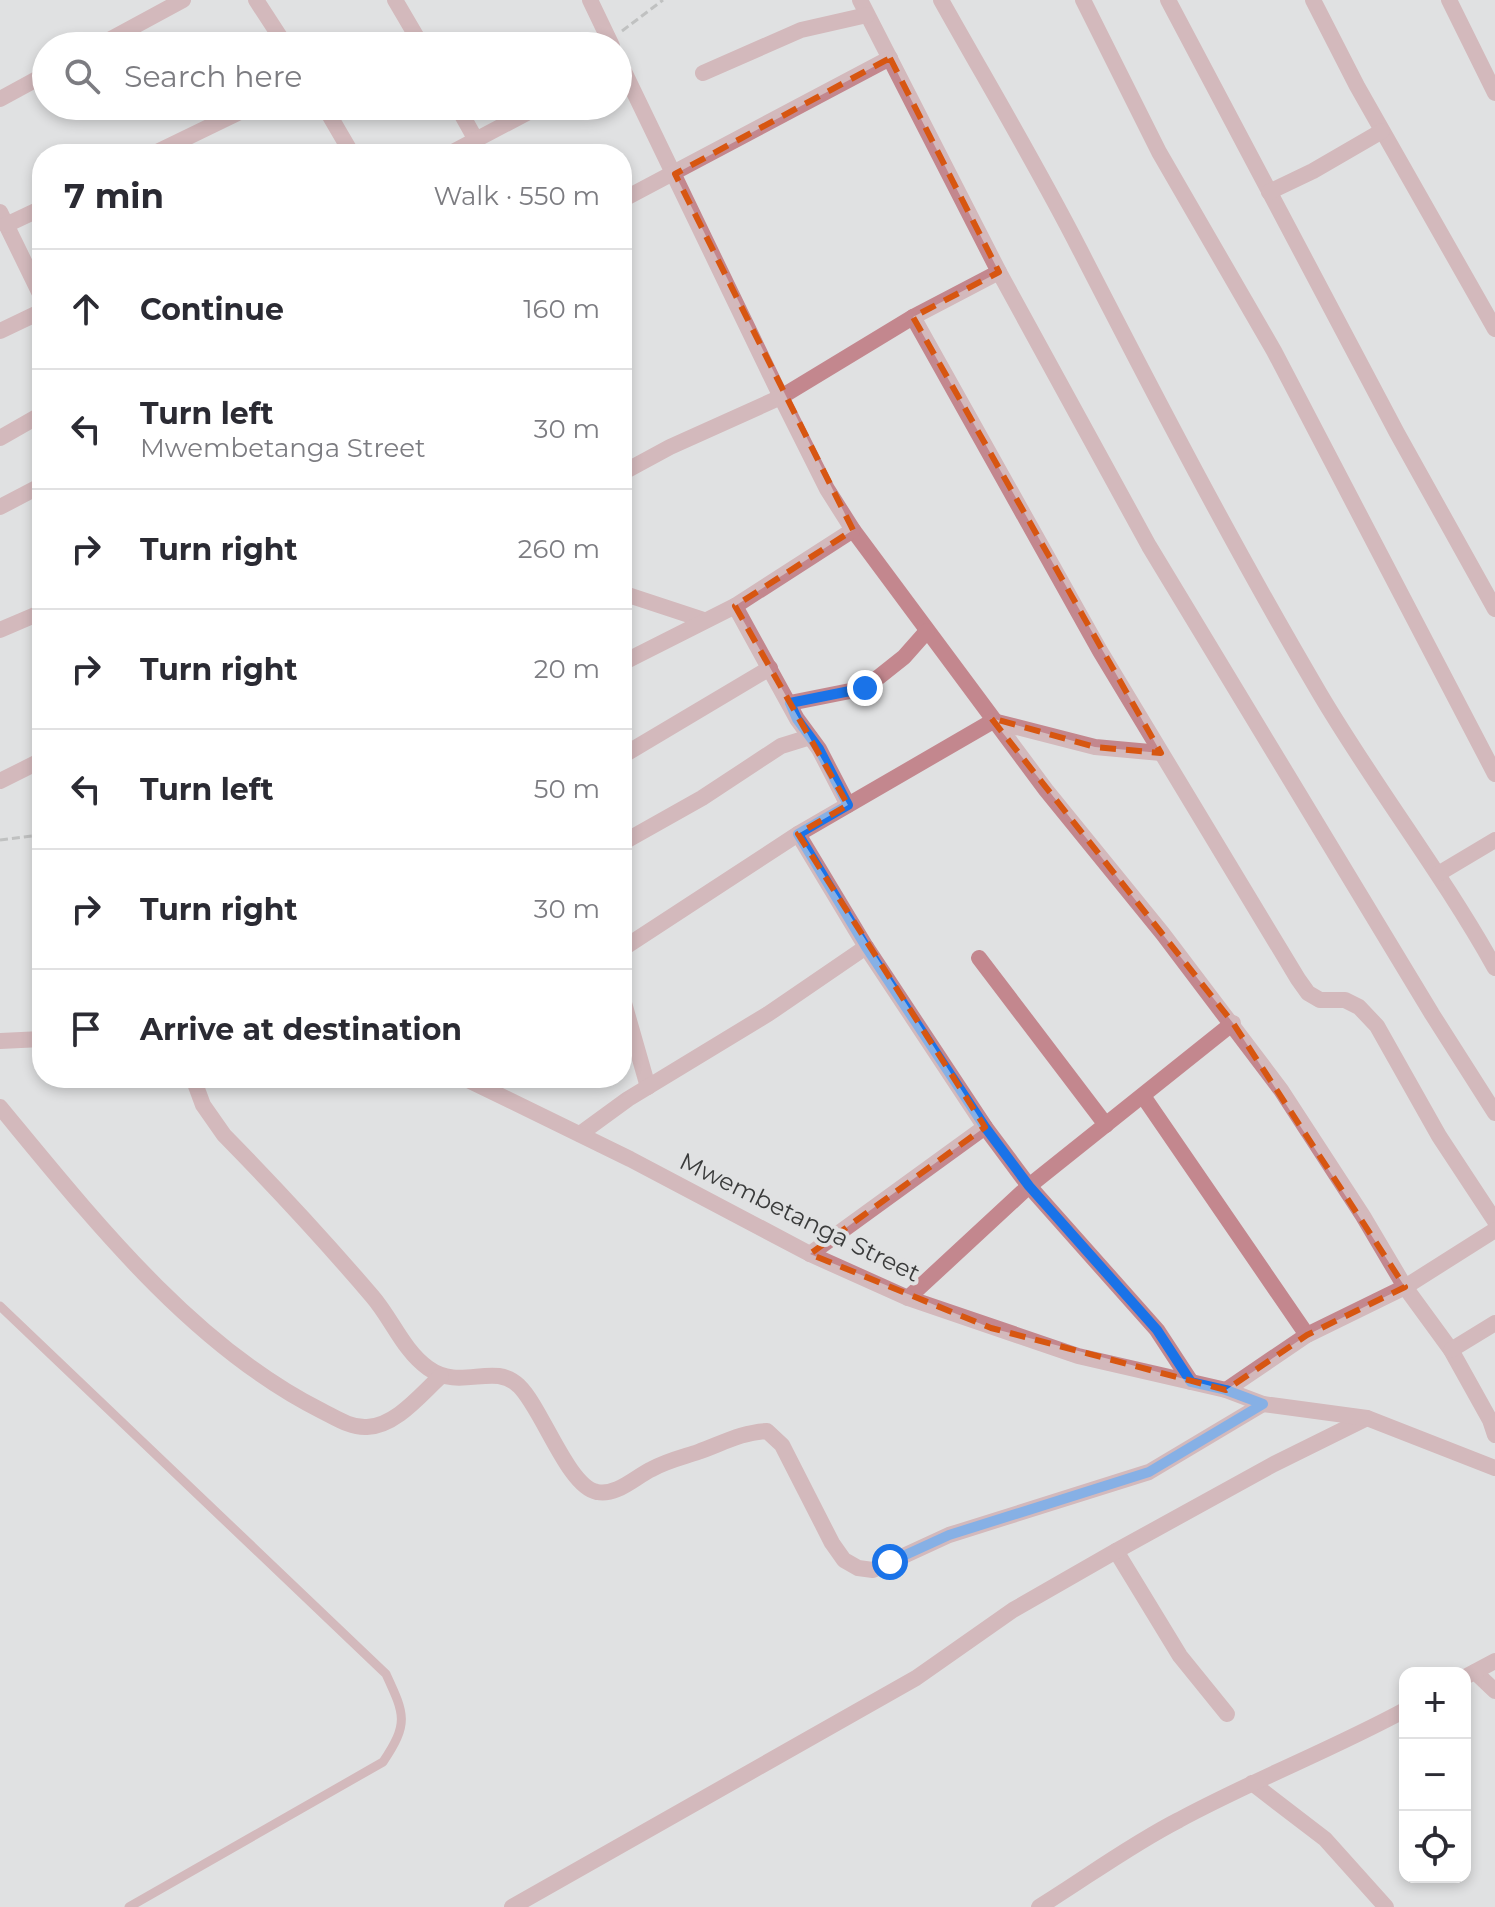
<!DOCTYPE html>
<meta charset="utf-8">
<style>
:root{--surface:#fff;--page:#f2f2f3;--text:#2b2b33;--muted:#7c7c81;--line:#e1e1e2}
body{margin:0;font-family:Montserrat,sans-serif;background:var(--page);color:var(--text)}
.controls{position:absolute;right:24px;bottom:24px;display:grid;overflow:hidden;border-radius:16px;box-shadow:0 4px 12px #0003}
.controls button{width:72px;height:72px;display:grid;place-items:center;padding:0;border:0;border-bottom:2px solid var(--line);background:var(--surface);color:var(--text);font:40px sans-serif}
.stop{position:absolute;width:24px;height:24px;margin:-18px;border:6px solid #1a73e8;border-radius:50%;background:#fff}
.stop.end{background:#1a73e8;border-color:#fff;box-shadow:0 2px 8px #0008}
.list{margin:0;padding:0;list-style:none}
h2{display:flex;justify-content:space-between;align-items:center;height:104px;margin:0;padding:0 32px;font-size:34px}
h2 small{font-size:26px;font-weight:400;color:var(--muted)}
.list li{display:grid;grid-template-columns:52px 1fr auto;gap:24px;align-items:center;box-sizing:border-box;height:120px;padding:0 32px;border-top:2px solid var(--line)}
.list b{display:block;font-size:30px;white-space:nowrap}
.list p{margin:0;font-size:26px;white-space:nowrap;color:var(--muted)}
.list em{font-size:26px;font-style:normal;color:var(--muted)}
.icon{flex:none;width:44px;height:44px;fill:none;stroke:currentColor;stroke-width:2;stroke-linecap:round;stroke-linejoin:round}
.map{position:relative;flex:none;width:1495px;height:1907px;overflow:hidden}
.search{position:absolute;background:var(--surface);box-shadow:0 4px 12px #0003;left:32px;top:32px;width:600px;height:88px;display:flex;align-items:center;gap:20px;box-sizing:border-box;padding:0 28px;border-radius:44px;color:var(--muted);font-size:30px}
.panel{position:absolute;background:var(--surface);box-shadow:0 4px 12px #0003;left:32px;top:144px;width:600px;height:944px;border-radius:32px}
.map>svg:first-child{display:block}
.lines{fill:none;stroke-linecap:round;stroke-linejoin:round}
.path{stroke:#999a9a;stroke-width:3;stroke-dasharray:8 4;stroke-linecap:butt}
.service{stroke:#c3878e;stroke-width:9}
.minor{stroke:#c3878e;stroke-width:16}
.tertiary{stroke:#c3878e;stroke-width:16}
.route{stroke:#1a73e8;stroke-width:10}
.marked{fill:none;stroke:#d75611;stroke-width:6;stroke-dasharray:16 10;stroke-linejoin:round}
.labels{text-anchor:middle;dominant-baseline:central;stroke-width:8;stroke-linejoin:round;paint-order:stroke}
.street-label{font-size:24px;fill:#3a3b3b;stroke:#e0e1e2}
</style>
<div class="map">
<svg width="1495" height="1907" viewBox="0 0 1495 1907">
<rect width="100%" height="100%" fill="#e0e1e2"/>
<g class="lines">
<g class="path">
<polyline points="622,31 663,0"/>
<polyline points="0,840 32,836 42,837"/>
</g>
<path class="service" d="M0 1306 386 1674C405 1715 409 1723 383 1762L129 1907"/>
<g class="minor">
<polyline points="256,0 286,46"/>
<polyline points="395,0 422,46"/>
<polyline points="590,0 612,46"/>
<polyline points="860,0 999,272 1149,546 1432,1014 1495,1113"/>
<path d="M941 0C987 82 1036 164 1079 248 1156 398 1234 548 1320 694 1375 787 1442 873 1495 968"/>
<polyline points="1083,0 1159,152 1274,351 1495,774"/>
<polyline points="1168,0 1397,433 1495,609"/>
<polyline points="1313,0 1357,86 1495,329"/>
<polyline points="1449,0 1495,93"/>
<polyline points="98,46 183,0"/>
<polyline points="618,59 781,397 827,489 853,530 1046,790 1163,934 1281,1090 1363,1216 1405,1287 1451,1350 1490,1420 1495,1435"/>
<polyline points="703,73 801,30 867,15"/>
<polyline points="0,99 46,74"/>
<polyline points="324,106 352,154"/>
<polyline points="457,106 476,140"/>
<polyline points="153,154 252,106"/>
<polyline points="449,154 540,106"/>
<polyline points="1269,192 1313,171 1382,131"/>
<polyline points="622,200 890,58"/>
<polyline points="0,212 42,298"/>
<polyline points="6,225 42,208"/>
<polyline points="913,317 1100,651 1298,979 1308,993 1320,1000 1345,1000 1359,1007 1377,1026 1439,1136 1495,1221"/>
<polyline points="0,331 42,311"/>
<polyline points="0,438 42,414"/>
<polyline points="622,473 670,447 781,397 913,317 999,272"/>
<polyline points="0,507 42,485"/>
<polyline points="622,593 704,620"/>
<polyline points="735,606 797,719 819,749 848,805"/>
<polyline points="0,630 42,612"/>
<polyline points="622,663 735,606 853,530"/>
<polyline points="790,703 865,688 904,657 927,631"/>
<polyline points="622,756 770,668"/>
<polyline points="0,781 42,760"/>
<polyline points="798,834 866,947 985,1127 1029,1186 1157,1330 1191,1382"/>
<polyline points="622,843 702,798 781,746 810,737"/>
<polyline points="1438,874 1495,840"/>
<polyline points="622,949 798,834 993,721 1095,747 1161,753"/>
<polyline points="979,958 1106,1125"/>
<polyline points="622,996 648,1087"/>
<path d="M193 1078 203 1105 224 1135C275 1187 325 1241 372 1296 392 1319 403 1350 428 1368 461 1392 494 1361 519 1386 542 1408 568 1487 597 1492 617 1496 635 1477 652 1469 666 1461 683 1457 698 1452 721 1444 742 1432 767 1431L782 1445 832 1543 844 1560 858 1568 873 1570 949 1535 1149 1472 1263 1404"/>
<polyline points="1143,1096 1307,1335"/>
<path d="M0 1107C91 1217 192 1346 322 1411 336 1418 351 1428 367 1427 396 1426 421 1394 441 1376"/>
<polyline points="580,1134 628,1099 768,1014 866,947"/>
<polyline points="810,1254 985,1127"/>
<polyline points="908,1298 1029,1186 1233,1023"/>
<polyline points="1451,1350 1495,1323"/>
<polyline points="1226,1390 1307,1335 1405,1287 1495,1230"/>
<polyline points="1116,1551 1180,1656 1227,1714"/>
<polyline points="1475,1672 1495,1691"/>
<polyline points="1465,1677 1495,1661"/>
<polyline points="1252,1783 1325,1839 1386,1907"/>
<polyline points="512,1907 916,1678 1013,1610 1116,1551 1274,1464 1367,1418"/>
<path d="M1039 1907C1086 1878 1130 1845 1179 1820 1253 1780 1331 1750 1405 1710"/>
</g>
<g class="tertiary">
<polyline points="0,1041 42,1039"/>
<polyline points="464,1078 630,1159 810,1254 908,1298 1078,1356 1226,1390 1263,1404 1367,1418 1495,1468"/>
</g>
</g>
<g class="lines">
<polyline class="route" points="865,688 790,703 797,719 819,749 848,805 798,834 866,947 985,1127 1029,1186 1157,1330 1191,1382 1226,1390 1263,1404 1149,1472 949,1535 890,1562"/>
</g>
<path d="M0 0H1495V1907H0ZM890 58 999 272 913 317 1161 753 1095 747 991 718 1233 1023 1405 1287 1307 1335 1226 1390 991 1328 810 1254 985 1127 798 834 848 805 735 606 853 530 675 174Z" fill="#e0e1e2" fill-opacity=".55" fill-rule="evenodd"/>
<path class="marked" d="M890 58 999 272 913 317 1161 753 1095 747 991 718 1233 1023 1405 1287 1307 1335 1226 1390 991 1328 810 1254 985 1127 798 834 848 805 735 606 853 530 675 174Z"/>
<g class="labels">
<g class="street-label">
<text transform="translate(800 1217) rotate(26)">Mwembetanga Street</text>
</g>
</g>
</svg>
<div class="controls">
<button>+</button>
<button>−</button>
<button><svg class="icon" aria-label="locate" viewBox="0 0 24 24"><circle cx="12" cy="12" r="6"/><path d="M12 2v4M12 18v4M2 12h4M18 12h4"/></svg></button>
</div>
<div class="stop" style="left:890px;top:1562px"></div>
<div class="stop end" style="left:865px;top:688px"></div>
<div class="search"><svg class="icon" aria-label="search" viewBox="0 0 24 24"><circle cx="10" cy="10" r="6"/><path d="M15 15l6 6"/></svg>Search here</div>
<section class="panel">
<h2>7 min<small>Walk · 550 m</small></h2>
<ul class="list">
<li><svg class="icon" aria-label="ahead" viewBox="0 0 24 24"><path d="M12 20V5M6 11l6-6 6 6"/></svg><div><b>Continue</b></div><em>160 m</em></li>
<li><svg class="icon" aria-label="left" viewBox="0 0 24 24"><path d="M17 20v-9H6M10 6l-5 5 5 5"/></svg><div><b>Turn left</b><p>Mwembetanga Street</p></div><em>30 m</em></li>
<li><svg class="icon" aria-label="right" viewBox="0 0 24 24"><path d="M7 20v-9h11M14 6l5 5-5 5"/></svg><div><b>Turn right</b></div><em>260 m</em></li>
<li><svg class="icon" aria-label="right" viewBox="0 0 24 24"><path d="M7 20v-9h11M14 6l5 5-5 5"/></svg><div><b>Turn right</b></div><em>20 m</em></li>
<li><svg class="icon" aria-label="left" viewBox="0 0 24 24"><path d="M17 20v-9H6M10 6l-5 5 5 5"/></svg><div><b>Turn left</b></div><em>50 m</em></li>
<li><svg class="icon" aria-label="right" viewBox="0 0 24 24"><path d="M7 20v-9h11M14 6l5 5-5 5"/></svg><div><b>Turn right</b></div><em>30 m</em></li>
<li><svg class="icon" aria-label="arrive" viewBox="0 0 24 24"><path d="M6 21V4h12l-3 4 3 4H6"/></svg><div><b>Arrive at destination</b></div></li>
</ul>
</section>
</div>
